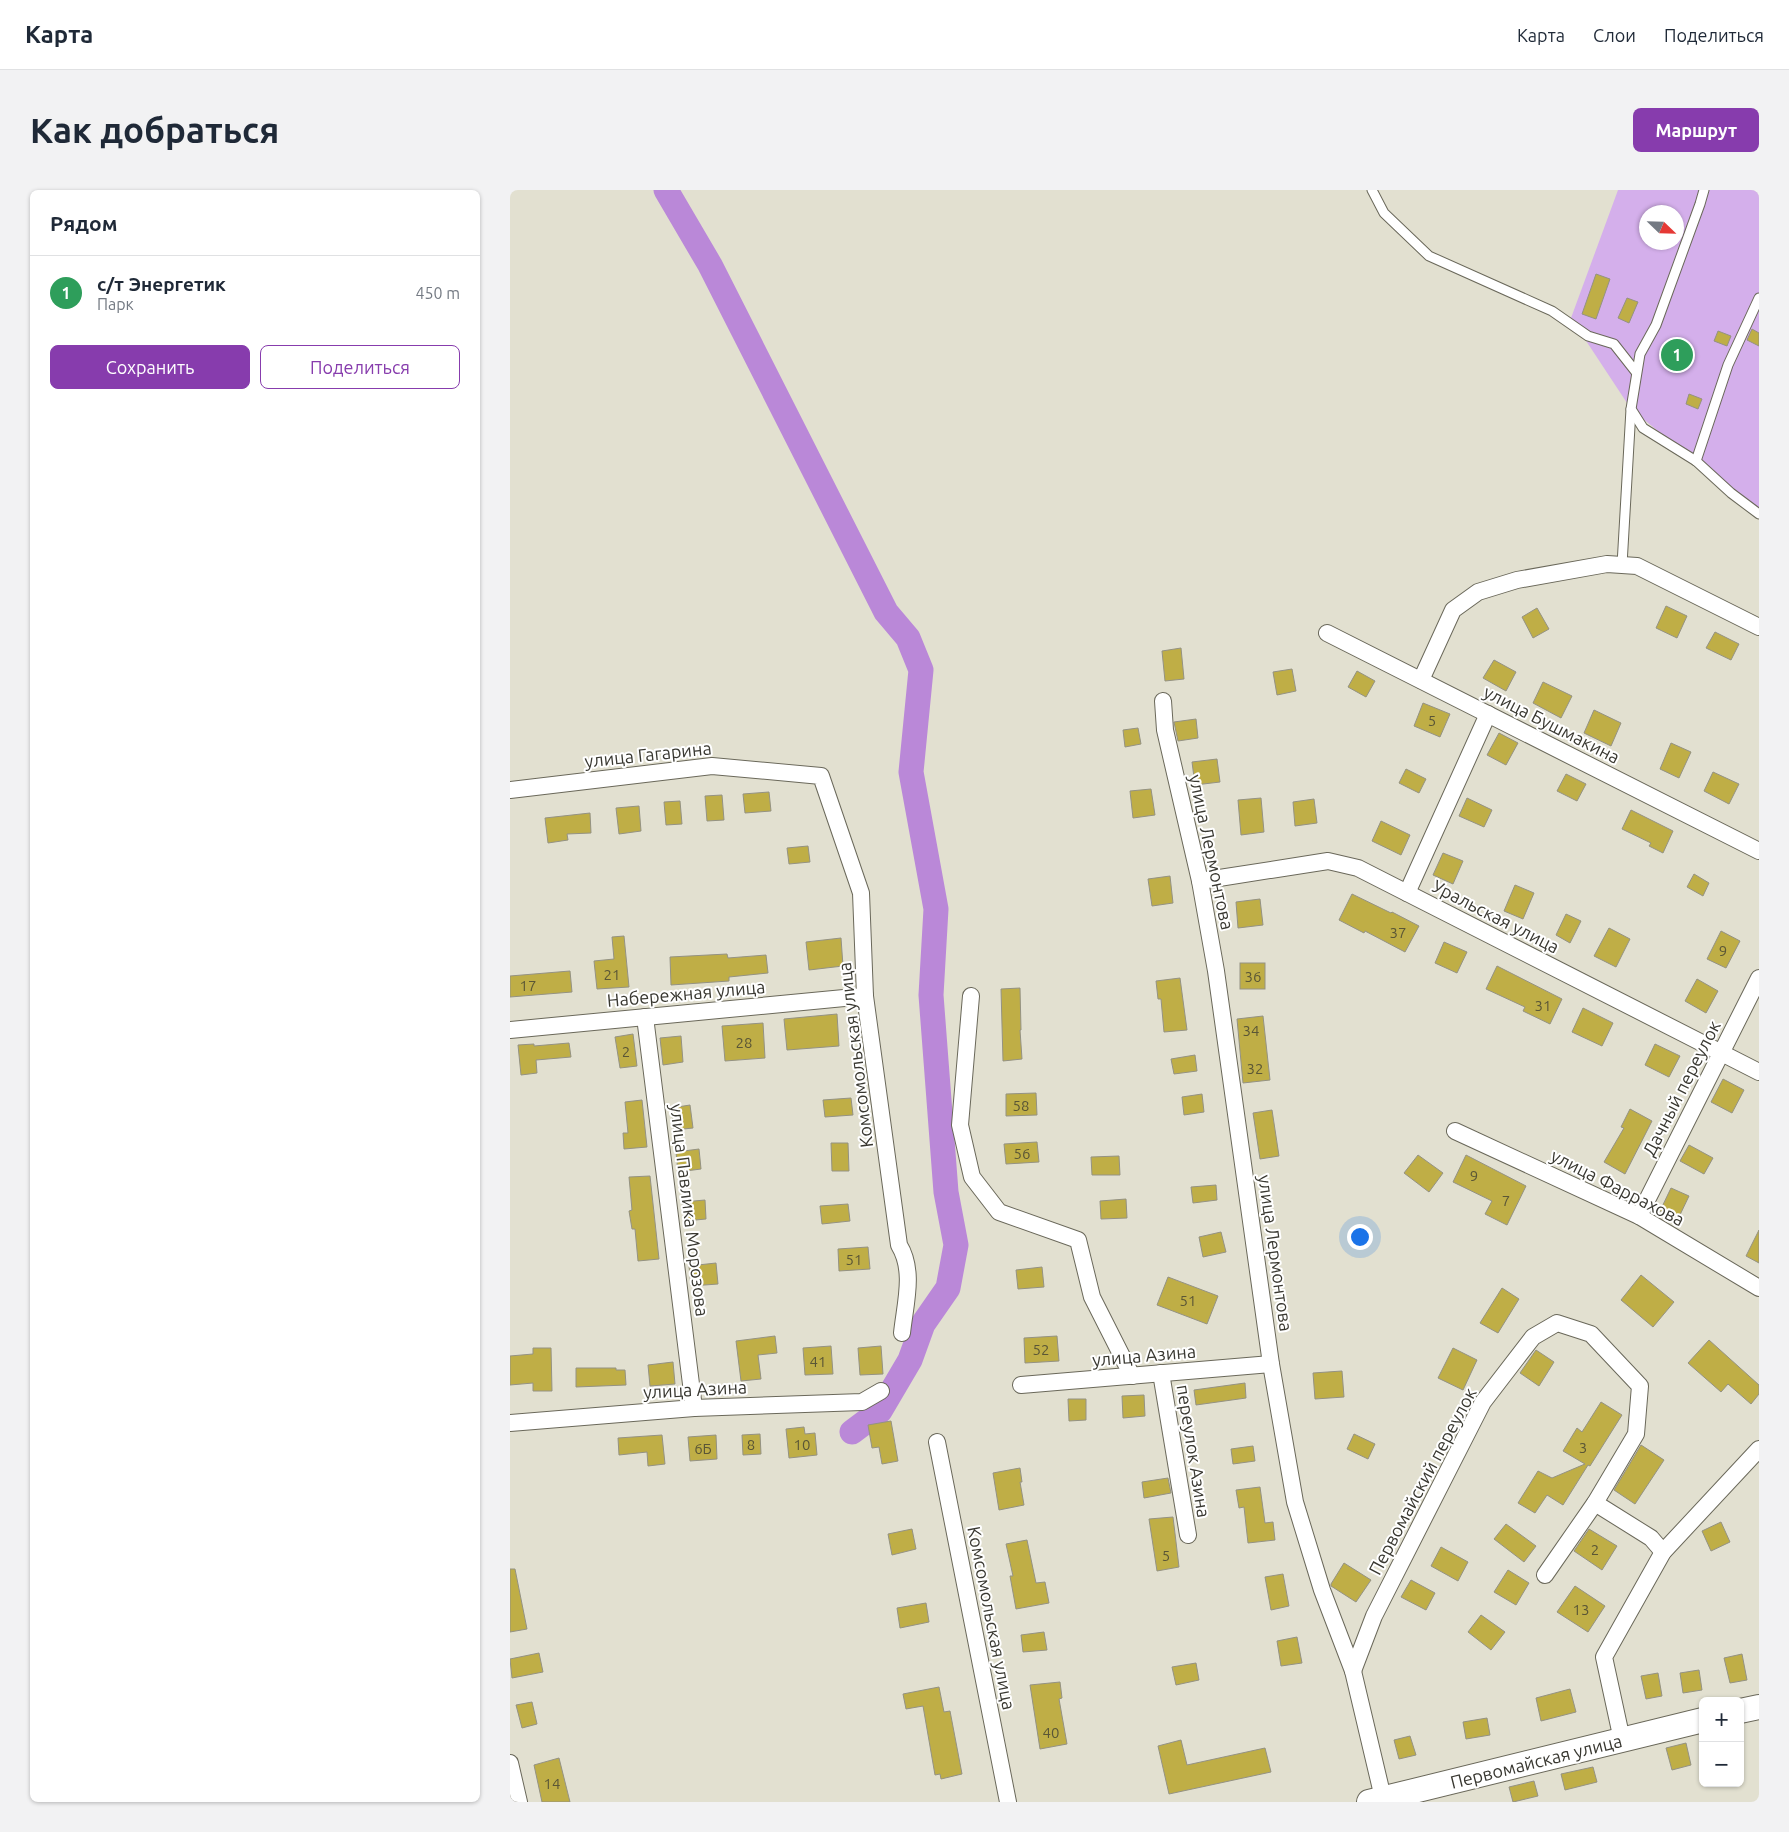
<!DOCTYPE html>
<html lang="ru">
<meta charset="utf-8">
<style>
:root{--surface:#fff;--page:#f2f2f3;--text:#1f2937;--muted:#747a83;--line:#e0e1e3;--accent:#873cad}
body{margin:0;font-family:Ubuntu,sans-serif;background:var(--page);color:var(--text)}
.controls{position:absolute;right:15px;bottom:15px;display:grid;overflow:hidden;border-radius:8px;box-shadow:0 1px 4px #0004}
.controls button{width:45px;height:45px;display:grid;place-items:center;padding:0;border:0;border-bottom:1px solid var(--line);background:var(--surface);color:var(--text);font:25px sans-serif}
.compass{position:absolute;left:1129px;top:15px;width:45px;height:45px;border-radius:50%;background:var(--surface);box-shadow:0 1px 4px #0004;rotate:113deg}
.you{position:absolute;left:849px;top:1046px;width:18px;height:18px;margin:-12px;border:4px solid #fff;border-radius:50%;background:#1a73e8;box-shadow:0 0 0 8px #1a73e833}
.badge{display:grid;place-items:center;width:32px;height:32px;border-radius:50%;background:var(--accent);color:#fff;font-size:16px;font-weight:700}
.pin{position:absolute;translate:-50% -50%;border:2px solid #fff;box-shadow:0 1px 5px #0006}
.list{margin:0;padding:0;list-style:none}
h2{display:flex;justify-content:space-between;align-items:center;height:65px;margin:0;padding:0 20px;font-size:21px}
h2 small{font-size:16px;font-weight:400;color:var(--muted)}
.list li{display:grid;grid-template-columns:32px 1fr auto;gap:15px;align-items:center;box-sizing:border-box;height:75px;padding:0 20px;border-top:1px solid var(--line)}
.list b{display:block;font-size:19px;white-space:nowrap}
.list p{margin:0;font-size:16px;white-space:nowrap;color:var(--muted)}
.list em{font-size:16px;font-style:normal;color:var(--muted)}
.actions{display:flex;gap:10px;padding:15px 20px}
.actions a{flex:1;padding:11px 0;border:1px solid var(--accent);border-radius:8px;text-align:center;font-size:18px;color:var(--accent)}
.actions .main{background:var(--accent);color:#fff}
.map{position:relative;flex:none;width:1249px;height:1612px;overflow:hidden;border-radius:8px}
header{display:flex;align-items:center;gap:30px;box-sizing:border-box;height:70px;padding:0 25px;background:var(--surface);border-bottom:1px solid var(--line)}
header strong{font-size:24px}
nav{display:flex;gap:28px;margin-inline-start:auto;font-size:18px}
.intro{display:flex;align-items:center;justify-content:space-between;box-sizing:border-box;height:120px;padding:0 30px}
h1{margin:0;font-size:35px}
.button{padding:12px 22px;border-radius:8px;background:var(--accent);color:#fff;font-size:18px;font-weight:700}
main{display:flex;gap:30px;padding:0 30px}
aside{flex:1;background:var(--surface);border-radius:8px;box-shadow:0 1px 4px #0004}
.map>svg:first-child{display:block}
.green{fill:#d4afeb;fill-rule:evenodd}
.lines{fill:none;stroke-linecap:round;stroke-linejoin:round}
.river{stroke:#ba88d8;stroke-width:25}
.building{fill:#bfae46;stroke:#949283}
.lane-casing{stroke:#6a685a;stroke-width:11}
.street-casing{stroke:#6a685a;stroke-width:18}
.secondary-casing{stroke:#6a685a;stroke-width:26}
.lane{stroke:#fff;stroke-width:9}
.street{stroke:#fff;stroke-width:16}
.secondary{stroke:#fff;stroke-width:24}
.labels{text-anchor:middle;dominant-baseline:central;stroke-width:4;stroke-linejoin:round;paint-order:stroke}
.number-label{font-size:15px;fill:#5a5636}
.street-label{font-size:18px;fill:#393831;stroke:#fff}
</style>
<header>
<strong>Карта</strong>
<nav><a>Карта</a><a>Слои</a><a>Поделиться</a></nav>
</header>
<div class="intro"><h1>Как добраться</h1><a class="button">Маршрут</a></div>
<main>
<aside>
<h2>Рядом<small></small></h2>
<ul class="list">
<li><span class="badge" style="background:#2e9e5b">1</span><div><b>с/т Энергетик</b><p>Парк</p></div><em>450 m</em></li>
</ul>
<div class="actions"><a class="main">Сохранить</a><a>Поделиться</a></div>
</aside>
<div class="map">
<svg width="1249" height="1612" viewBox="0 0 1249 1612">
<rect width="100%" height="100%" fill="#e2e0d0"/>
<path class="green" d="M1108 0H1249V319L1175 263 1121 219 1061 128ZM1136 22H1166V52H1136Z"/>
<g class="lines">
<polyline class="river" points="156,0 200,75 376,422 398,448 411,480 401,582 426,719 421,805 436,1002 446,1055 438,1098 413,1134 400,1170 370,1221 342,1242"/>
</g>
<g class="building">
<polygon points="1086,84 1100,89 1086,129 1072,124"/>
<polygon points="1117,108 1128,112 1119,133 1108,128"/>
<polygon points="1242,139 1249,143 1249,156 1237,150"/>
<polygon points="1208,141 1221,146 1217,156 1204,151"/>
<polygon points="1179,204 1192,209 1188,219 1176,214"/>
<polygon points="1156,416 1177,426 1167,448 1146,438"/>
<polygon points="1027,418 1039,439 1023,448 1012,427"/>
<polygon points="1205,442 1229,454 1221,470 1196,458"/>
<polygon points="671,458 674,489 655,491 652,461"/>
<polygon points="984,470 1006,482 996,501 973,488"/>
<polygon points="782,479 786,501 767,505 763,482"/>
<polygon points="847,481 865,491 856,507 838,497"/>
<polygon points="1033,492 1062,506 1051,528 1023,513"/>
<polygon points="913,513 940,524 930,547 904,536"/>
<polygon points="1084,520 1111,533 1101,556 1074,543"/>
<polygon points="686,529 688,548 668,551 664,532"/>
<polygon points="628,538 631,554 615,557 613,540"/>
<polygon points="989,543 1008,553 996,575 977,565"/>
<polygon points="1161,553 1181,562 1169,588 1150,579"/>
<polygon points="707,569 710,592 685,595 682,572"/>
<polygon points="896,579 916,589 909,603 889,593"/>
<polygon points="1203,582 1229,594 1219,614 1194,601"/>
<polygon points="1056,584 1076,594 1067,611 1047,601"/>
<polygon points="641,599 645,625 623,628 620,601"/>
<polygon points="259,602 261,621 235,623 233,604"/>
<polygon points="212,605 214,630 197,631 195,606"/>
<polygon points="751,608 754,642 731,645 728,610"/>
<polygon points="957,608 982,620 974,637 949,626"/>
<polygon points="804,609 807,633 785,636 783,612"/>
<polygon points="170,611 172,634 156,635 154,612"/>
<polygon points="129,616 131,641 109,644 106,618"/>
<polygon points="1121,620 1163,641 1153,663 1139,656 1141,653 1112,639"/>
<polygon points="80,623 81,643 57,644 58,650 38,653 35,628"/>
<polygon points="871,631 900,645 891,665 862,651"/>
<polygon points="298,656 300,672 279,674 277,658"/>
<polygon points="933,663 953,671 943,694 923,685"/>
<polygon points="1184,684 1199,693 1193,706 1177,697"/>
<polygon points="660,686 663,713 642,716 638,689"/>
<polygon points="1005,695 1024,703 1013,729 994,721"/>
<polygon points="842,704 881,723 882,722 909,736 895,762 855,741 854,743 829,730"/>
<polygon points="750,709 753,735 728,738 726,712"/>
<polygon points="1056,724 1071,731 1060,753 1046,745"/>
<polygon points="1099,738 1120,749 1106,777 1084,766"/>
<polygon points="1211,741 1230,751 1216,778 1197,769"/>
<polygon points="114,746 119,797 87,799 84,771 104,769 102,747"/>
<polygon points="331,748 333,776 299,780 296,752"/>
<polygon points="934,752 957,762 947,783 925,773"/>
<polygon points="217,764 218,768 256,765 258,783 219,787 219,791 161,795 160,767"/>
<rect x="730" y="773" width="25" height="26"/>
<polygon points="987,776 1052,809 1040,834 1013,821 1015,817 976,799"/>
<polygon points="60,781 62,802 0,807 0,786"/>
<polygon points="670,788 677,840 654,842 651,809 648,809 646,791"/>
<polygon points="1187,789 1208,801 1196,823 1175,811"/>
<polygon points="510,798 511,840 510,840 512,869 493,871 491,799"/>
<polygon points="1073,818 1103,833 1092,856 1062,842"/>
<polygon points="327,824 329,856 277,860 274,829"/>
<polygon points="753,826 760,890 733,893 727,829"/>
<polygon points="253,833 255,868 215,871 212,836"/>
<polygon points="123,844 127,876 110,878 105,847"/>
<polygon points="171,846 173,872 153,875 150,848"/>
<polygon points="59,853 61,867 26,870 27,883 11,885 8,855 24,854 24,856"/>
<polygon points="1145,854 1170,866 1159,887 1135,875"/>
<polygon points="685,865 687,881 664,884 661,869"/>
<polygon points="1213,889 1234,900 1222,923 1201,912"/>
<polygon points="526,903 527,925 496,926 496,904"/>
<polygon points="692,904 694,922 674,925 672,907"/>
<polygon points="341,908 343,925 315,927 313,910"/>
<polygon points="132,910 137,957 114,959 113,943 118,943 115,912"/>
<polygon points="180,915 183,938 164,940 161,918"/>
<polygon points="1120,919 1142,931 1115,984 1094,972 1114,938 1111,937"/>
<polygon points="762,920 769,966 750,969 743,923"/>
<polygon points="527,952 529,972 496,974 494,954"/>
<polygon points="321,953 338,953 339,981 322,981"/>
<polygon points="1179,955 1203,968 1194,984 1170,971"/>
<polygon points="189,959 191,979 168,982 166,962"/>
<polygon points="908,965 933,983 919,1002 894,983"/>
<polygon points="956,965 1016,996 997,1035 975,1024 982,1011 943,992"/>
<polygon points="609,966 610,985 582,985 581,967"/>
<polygon points="140,986 149,1069 128,1071 125,1039 122,1039 119,1021 122,1020 119,987"/>
<polygon points="706,995 707,1010 683,1013 681,997"/>
<polygon points="1161,998 1179,1006 1168,1029 1150,1021"/>
<polygon points="616,1009 617,1028 591,1029 590,1011"/>
<polygon points="195,1010 196,1029 175,1031 173,1012"/>
<polygon points="338,1014 340,1031 312,1034 310,1016"/>
<polygon points="1249,1040 1249,1073 1236,1066"/>
<polygon points="711,1042 716,1062 693,1067 689,1047"/>
<polygon points="358,1057 360,1079 329,1081 328,1059"/>
<polygon points="206,1073 208,1094 181,1096 179,1076"/>
<polygon points="532,1077 534,1097 508,1099 506,1080"/>
<polygon points="1131,1085 1164,1112 1143,1137 1111,1110"/>
<polygon points="658,1087 708,1106 697,1134 647,1115"/>
<polygon points="992,1098 1009,1109 988,1143 970,1133"/>
<polygon points="265,1146 267,1163 248,1165 251,1189 231,1191 226,1151"/>
<polygon points="547,1146 549,1171 515,1173 514,1148"/>
<polygon points="1199,1150 1249,1195 1249,1204 1241,1214 1218,1194 1211,1202 1178,1173"/>
<polygon points="321,1156 323,1184 295,1185 293,1158"/>
<polygon points="371,1156 373,1184 350,1185 348,1158"/>
<polygon points="23,1158 41,1158 42,1201 23,1201 23,1193 0,1195 0,1166 23,1164"/>
<polygon points="943,1158 967,1170 953,1200 928,1188"/>
<polygon points="1026,1160 1044,1172 1029,1196 1010,1183"/>
<polygon points="163,1172 165,1194 140,1196 138,1175"/>
<polygon points="66,1178 106,1178 106,1180 115,1180 116,1195 66,1197"/>
<polygon points="832,1181 834,1207 805,1209 803,1183"/>
<polygon points="735,1193 736,1208 686,1215 684,1200"/>
<polygon points="634,1205 635,1226 613,1228 612,1206"/>
<polygon points="558,1209 576,1209 576,1230 559,1231"/>
<polygon points="1091,1212 1112,1225 1080,1276 1078,1275 1053,1315 1037,1305 1025,1323 1008,1313 1028,1281 1042,1288 1075,1274 1053,1261 1067,1238 1072,1242"/>
<polygon points="381,1231 388,1271 372,1274 369,1257 362,1258 358,1235"/>
<polygon points="294,1237 295,1244 305,1243 307,1265 279,1268 276,1239"/>
<polygon points="250,1244 251,1264 233,1265 232,1245"/>
<polygon points="844,1244 865,1254 858,1269 837,1259"/>
<polygon points="152,1245 155,1274 138,1276 137,1262 109,1265 108,1248"/>
<polygon points="206,1245 207,1269 180,1271 178,1247"/>
<polygon points="1131,1255 1154,1270 1125,1314 1104,1300"/>
<polygon points="743,1256 745,1271 723,1274 721,1259"/>
<polygon points="510,1278 512,1292 510,1292 514,1315 489,1320 483,1283"/>
<polygon points="658,1288 661,1303 634,1308 632,1292"/>
<polygon points="750,1297 755,1333 763,1332 765,1350 738,1353 734,1317 729,1318 726,1300"/>
<polygon points="663,1327 669,1377 647,1381 639,1329"/>
<polygon points="1211,1332 1220,1352 1201,1361 1192,1341"/>
<polygon points="996,1334 1026,1356 1014,1372 984,1349"/>
<polygon points="402,1339 406,1359 382,1365 378,1344"/>
<polygon points="1079,1339 1107,1356 1092,1380 1064,1361"/>
<polygon points="517,1350 526,1393 535,1392 539,1413 506,1419 500,1386 503,1386 496,1354"/>
<polygon points="931,1357 958,1372 948,1391 921,1376"/>
<polygon points="834,1373 861,1390 846,1412 821,1396 821,1394"/>
<polygon points="0,1379 5,1379 17,1439 0,1442"/>
<polygon points="998,1380 1019,1393 1006,1415 984,1402"/>
<polygon points="773,1384 779,1416 761,1420 755,1387"/>
<polygon points="901,1390 925,1403 916,1420 891,1407"/>
<polygon points="1065,1396 1095,1416 1078,1442 1047,1422"/>
<polygon points="416,1413 419,1432 390,1438 387,1418"/>
<polygon points="971,1425 995,1442 981,1460 958,1442"/>
<polygon points="534,1442 537,1460 513,1462 511,1445"/>
<polygon points="787,1447 792,1473 771,1476 767,1451"/>
<polygon points="29,1463 33,1482 2,1488 0,1469"/>
<polygon points="1232,1464 1237,1490 1220,1493 1214,1468"/>
<polygon points="686,1473 689,1490 666,1495 662,1477"/>
<polygon points="1189,1480 1192,1500 1173,1503 1170,1483"/>
<polygon points="1148,1483 1152,1506 1136,1509 1131,1486"/>
<polygon points="550,1492 552,1508 549,1509 557,1554 530,1559 520,1495"/>
<polygon points="429,1497 434,1522 440,1521 452,1584 431,1589 430,1584 425,1585 413,1516 396,1519 393,1504"/>
<polygon points="1060,1499 1066,1522 1031,1531 1026,1508"/>
<polygon points="22,1512 27,1534 12,1538 6,1515"/>
<polygon points="977,1528 980,1545 956,1549 953,1532"/>
<polygon points="900,1546 906,1565 889,1569 884,1550"/>
<polygon points="671,1550 677,1575 755,1558 761,1582 659,1604 648,1556"/>
<polygon points="1176,1553 1181,1575 1162,1580 1156,1558"/>
<polygon points="49,1568 60,1612 32,1612 24,1575"/>
<polygon points="1083,1577 1087,1592 1055,1600 1051,1584"/>
<polygon points="1024,1591 1028,1606 1003,1612 999,1597"/>
</g>
<g class="lines">
<defs>
<g id="lane">
<polyline points="862,0 874,23 919,66 1042,121 1078,146 1104,154 1126,182"/>
<polyline points="1194,0 1190,14 1146,135 1130,164 1121,219 1133,238 1186,271 1221,303 1249,324"/>
<polyline points="1186,271 1218,175 1249,108"/>
<polyline points="1112,375 1121,219"/>
</g>
<g id="street">
<polyline points="817,443 1249,661"/>
<polyline points="911,490 943,420 968,402 1007,390 1097,374 1127,376 1249,437"/>
<polyline points="653,511 655,540 690,691 706,781 761,1174 785,1312 812,1400 843,1481 874,1612"/>
<path d="M0 600 202 576 311 586 351 703 355 806 389 1055C405 1081 395 1114 392 1143"/>
<polyline points="690,691 818,671 848,678 1249,882"/>
<polyline points="897,703 978,524"/>
<polyline points="461,806 450,935 462,987 489,1022 568,1050 582,1107 622,1186"/>
<polyline points="135,827 184,1218"/>
<polyline points="0,840 355,806"/>
<polyline points="945,941 1129,1026 1249,1098"/>
<polyline points="1129,1026 1249,788"/>
<polyline points="651,1183 678,1345"/>
<polyline points="511,1195 761,1174"/>
<polyline points="0,1233 184,1218 352,1212 371,1201"/>
<polyline points="427,1252 498,1612"/>
<polyline points="1085,1313 1141,1348 1153,1362"/>
<polyline points="843,1481 864,1426 973,1212 1023,1147 1047,1133 1081,1144 1130,1196 1126,1244 1085,1313 1035,1385"/>
<polyline points="1112,1550 1094,1467 1153,1362 1249,1259"/>
<polyline points="0,1573 9,1612"/>
</g>
<g id="secondary">
<polyline points="1230,1521 1249,1517"/>
<polyline points="859,1612 1193,1530"/>
</g>
</defs>
<use href="#lane" class="lane-casing"/>
<use href="#street" class="street-casing"/>
<use href="#secondary" class="secondary-casing"/>
<use href="#lane" class="lane"/>
<use href="#street" class="street"/>
<use href="#secondary" class="secondary"/>
</g>
<g class="labels">
<g class="number-label">
<text x="922" y="530">5</text>
<text x="888" y="742">37</text>
<text x="1213" y="760">9</text>
<text x="102" y="784">21</text>
<text x="743" y="786">36</text>
<text x="18" y="795">17</text>
<text x="1033" y="815">31</text>
<text x="741" y="840">34</text>
<text x="234" y="852">28</text>
<text x="116" y="861">2</text>
<text x="745" y="878">32</text>
<text x="511" y="915">58</text>
<text x="512" y="963">56</text>
<text x="964" y="985">9</text>
<text x="996" y="1010">7</text>
<text x="344" y="1069">51</text>
<text x="678" y="1110">51</text>
<text x="531" y="1159">52</text>
<text x="308" y="1171">41</text>
<text x="241" y="1254">8</text>
<text x="292" y="1254">10</text>
<text x="1073" y="1257">3</text>
<text x="193" y="1258">6Б</text>
<text x="1085" y="1359">2</text>
<text x="656" y="1365">5</text>
<text x="1071" y="1419">13</text>
<text x="541" y="1542">40</text>
<text x="42" y="1593">14</text>
</g>
<g class="street-label">
<text transform="translate(1042 534) rotate(27)">улица Бушмакина</text>
<text transform="translate(138 564) rotate(-6)">улица Гагарина</text>
<text transform="translate(702 662) rotate(78)">улица Лермонтова</text>
<text transform="translate(986 726) rotate(27)">Уральская улица</text>
<text transform="translate(176 803) rotate(-5)">Набережная улица</text>
<text transform="translate(345 865) rotate(-97)">Комсомольская улица</text>
<text transform="translate(1171 898) rotate(-63)">Дачный переулок</text>
<text transform="translate(1108 997) rotate(27)">улица Фаррахова</text>
<text transform="translate(180 1020) rotate(83)">улица Павлика Морозова</text>
<text transform="translate(766 1063) rotate(82)">улица Лермонтова</text>
<text transform="translate(634 1165) rotate(-5)">улица Азина</text>
<text transform="translate(185 1199) rotate(-3)">улица Азина</text>
<text transform="translate(684 1261) rotate(81)">переулок Азина</text>
<text transform="translate(912 1291) rotate(-62)">Первомайский переулок</text>
<text transform="translate(482 1428) rotate(79)">Комсомольская улица</text>
<text transform="translate(1026 1571) rotate(-14)">Первомайская улица</text>
</g>
</g>
</svg>
<div class="controls">
<button>+</button>
<button>−</button>
</div>
<svg class="compass" viewBox="-18 -18 36 36"><path d="M0-13l5 13h-10z" fill="#e53935"/><path d="M0 13l5-13h-10z" fill="#747a83"/></svg>
<div class="you"></div>
<div class="pin badge" style="left:1167px;top:165px;background:#2e9e5b">1</div>
</div>
</main>
